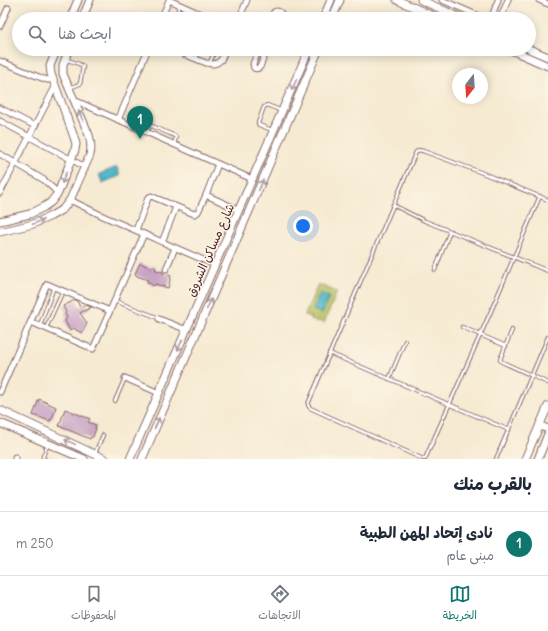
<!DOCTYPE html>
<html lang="ar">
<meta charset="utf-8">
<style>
:root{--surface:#fff;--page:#f6f6f7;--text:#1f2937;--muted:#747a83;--line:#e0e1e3;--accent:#0f766e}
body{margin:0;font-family:Delius,"Playpen Sans Arabic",sans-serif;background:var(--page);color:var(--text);direction:rtl}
.compass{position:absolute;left:452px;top:68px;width:36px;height:36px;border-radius:50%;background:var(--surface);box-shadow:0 2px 10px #0003;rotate:197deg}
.you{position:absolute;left:303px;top:226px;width:14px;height:14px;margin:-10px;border:3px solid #fff;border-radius:50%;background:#1a73e8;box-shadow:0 0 0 6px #1a73e833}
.badge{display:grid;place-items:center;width:26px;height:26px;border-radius:50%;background:var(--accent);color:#fff;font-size:13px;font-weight:700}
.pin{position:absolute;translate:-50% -33px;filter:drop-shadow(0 1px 2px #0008)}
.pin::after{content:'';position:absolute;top:21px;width:14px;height:12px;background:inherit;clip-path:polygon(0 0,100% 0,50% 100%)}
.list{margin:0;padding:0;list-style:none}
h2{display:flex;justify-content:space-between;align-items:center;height:52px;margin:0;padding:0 16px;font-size:17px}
h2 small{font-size:13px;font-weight:400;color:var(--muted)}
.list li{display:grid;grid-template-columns:26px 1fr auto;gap:12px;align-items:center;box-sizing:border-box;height:64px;padding:0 16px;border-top:1px solid var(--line)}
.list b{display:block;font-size:15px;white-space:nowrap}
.list p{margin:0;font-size:13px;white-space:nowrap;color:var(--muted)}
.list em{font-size:13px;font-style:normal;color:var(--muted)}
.icon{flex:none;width:22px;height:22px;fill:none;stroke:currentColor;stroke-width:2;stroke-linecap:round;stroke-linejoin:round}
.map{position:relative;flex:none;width:548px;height:459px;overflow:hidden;direction:ltr}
.search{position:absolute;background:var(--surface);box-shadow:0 2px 10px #0003;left:12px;right:12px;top:12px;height:44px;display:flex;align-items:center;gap:10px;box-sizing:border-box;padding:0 14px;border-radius:22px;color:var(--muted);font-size:15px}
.sheet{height:116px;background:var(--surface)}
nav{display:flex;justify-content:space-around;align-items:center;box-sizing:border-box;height:56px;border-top:1px solid var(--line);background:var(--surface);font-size:11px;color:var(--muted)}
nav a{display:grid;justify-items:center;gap:2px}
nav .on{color:var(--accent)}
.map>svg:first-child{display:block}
.green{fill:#b4c063;stroke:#7f7047}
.water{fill:#47b4c4;stroke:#486a78}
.building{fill:#c59fc2}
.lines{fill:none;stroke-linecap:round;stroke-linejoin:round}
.service-casing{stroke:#866665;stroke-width:4.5}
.minor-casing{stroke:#866665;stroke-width:7}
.tertiary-casing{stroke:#866665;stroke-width:9}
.secondary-casing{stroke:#866665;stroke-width:9}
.service{stroke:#fff;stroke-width:2.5}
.minor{stroke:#fff;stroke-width:5}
.tertiary{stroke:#fff;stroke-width:7}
.secondary{stroke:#fff;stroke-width:7}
.oneway{stroke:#ae9aa0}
.labels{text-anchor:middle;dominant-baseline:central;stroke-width:3;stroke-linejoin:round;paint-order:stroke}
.street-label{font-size:12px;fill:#4a1f2b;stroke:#fcf5e5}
</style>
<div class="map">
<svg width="548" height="459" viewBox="0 0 548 459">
<rect width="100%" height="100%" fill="#fcf5e5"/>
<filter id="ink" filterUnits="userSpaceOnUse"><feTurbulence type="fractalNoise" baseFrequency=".025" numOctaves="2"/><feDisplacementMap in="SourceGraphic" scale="8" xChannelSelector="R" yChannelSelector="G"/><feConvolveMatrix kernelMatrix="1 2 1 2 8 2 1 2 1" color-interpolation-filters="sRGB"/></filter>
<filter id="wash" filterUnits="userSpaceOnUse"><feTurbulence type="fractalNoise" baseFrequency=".012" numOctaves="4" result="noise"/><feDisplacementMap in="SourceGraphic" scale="16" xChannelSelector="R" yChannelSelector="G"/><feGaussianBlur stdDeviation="0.9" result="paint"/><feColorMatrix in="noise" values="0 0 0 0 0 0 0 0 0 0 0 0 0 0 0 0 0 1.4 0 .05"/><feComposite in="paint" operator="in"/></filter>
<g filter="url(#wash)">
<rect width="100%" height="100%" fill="#f6ead2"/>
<polygon class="green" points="318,284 337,292 324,323 319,321 318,322 310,319 310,317 305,315"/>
<g class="water">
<polygon points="117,167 120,176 102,183 99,174"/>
<polygon points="320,293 329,297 322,314 313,310"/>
</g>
<g id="blocks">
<g class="building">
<polygon points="140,263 151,268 152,266 155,267 156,270 163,272 162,273 171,276 168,288 155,284 154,286 147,282 148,280 137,276 135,274"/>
<polygon points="75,300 77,301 80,307 85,305 92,307 80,313 87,323 82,333 76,330 74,328 70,331 65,321 67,317 65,314 66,312 63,306"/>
<polygon points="39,399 56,407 52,419 51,419 50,421 33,415"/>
<polygon points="65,409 90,419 88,422 96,425 95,428 96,428 93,437 91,437 90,439 59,426"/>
</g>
</g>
</g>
<g filter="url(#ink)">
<use href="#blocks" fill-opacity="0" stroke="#866665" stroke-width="1"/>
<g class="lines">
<defs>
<g id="service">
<polyline points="174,19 180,5"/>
<polyline points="184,19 188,9"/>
<polyline points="185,54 187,49"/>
<polyline points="196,58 200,49"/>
<polyline points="65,59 79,64 83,66 80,84 69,88"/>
<polyline points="209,64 216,49"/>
<polyline points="272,130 259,125 258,123 264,107 267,105 282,111"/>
<polyline points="147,132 150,126 152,126 175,136 176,137 174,144"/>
<polyline points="393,205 425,221 548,271"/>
<polyline points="435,270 450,231"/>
<polyline points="115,301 159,318"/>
<polyline points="40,325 54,287"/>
<polyline points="462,327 506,346"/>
<polyline points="46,328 63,291"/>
<polyline points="512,330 501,357 500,360 502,362 548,383"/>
<polyline points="329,353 509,430"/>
<polyline points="389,379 405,341"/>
<polyline points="115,401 125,378"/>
<polyline points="95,453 103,435"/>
<polyline points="45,459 43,458 43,456 48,444"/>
<polyline points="423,459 310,408 308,405 308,404 416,152 419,150 423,151 480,172 548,200"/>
<polyline points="425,459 491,311 540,196"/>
<polyline points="496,459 548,337"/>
</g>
<g id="minor">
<polyline points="442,0 486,19"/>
<polyline points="539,0 548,4"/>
<polyline points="35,19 35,18"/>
<polyline points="161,19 169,0 212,19"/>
<polyline points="239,19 247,0"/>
<path d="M271 19 274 12C277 10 279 11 281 13L280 19"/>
<polyline points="491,19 498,0"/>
<polyline points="500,19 508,0"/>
<polyline points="0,26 8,8"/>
<polyline points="171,49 206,63 213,64 217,63 221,60 226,49"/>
<path d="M259 49 253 64 254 68C256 69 258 69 260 67L267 49"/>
<polyline points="0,61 44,79 48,80 52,79"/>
<polyline points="74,100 252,179"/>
<polyline points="0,108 35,126"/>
<polyline points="118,120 148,49"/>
<polyline points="0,121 85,167"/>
<polyline points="0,154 44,180 58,193"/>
<polyline points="0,193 55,87"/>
<polyline points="206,195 218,164"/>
<polyline points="70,200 105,217 215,265"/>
<polyline points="136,230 148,198 151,196 194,214 198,212 206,195 239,210"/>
<polyline points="162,242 176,207"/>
<polyline points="166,269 175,248"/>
<polyline points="159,319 187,330"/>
<polyline points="31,322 93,349 144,234"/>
<polyline points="125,378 159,393"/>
<polyline points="0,392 47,284 110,311"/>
<polyline points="15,459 15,457"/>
</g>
<g id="tertiary">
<polyline points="397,0 440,19"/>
<polyline points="421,0 463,19"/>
<polyline points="70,19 78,0"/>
<polyline points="82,19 90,0"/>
<polyline points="323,19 331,0"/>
<polyline points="332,19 340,0"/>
<polyline points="509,49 548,66"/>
<polyline points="529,49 548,57"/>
<polyline points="0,221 30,214 44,207 51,202 58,193 75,150 76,144 74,137 51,74 50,66 57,49"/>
<path d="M0 232 33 224 51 216 63 209 70 200 90 155C92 147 91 142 89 135L63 74V65L69 49"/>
<polyline points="0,410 105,459"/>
<polyline points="0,423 84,459"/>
<polyline points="130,459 309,49"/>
<polyline points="142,459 319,49"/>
</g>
<g id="secondary">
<polyline points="540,424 543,427 548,429"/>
<polyline points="525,459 548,406"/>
<polyline points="538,459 548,434"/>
</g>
</defs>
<use href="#service" class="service-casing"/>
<use href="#minor" class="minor-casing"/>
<use href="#tertiary" class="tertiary-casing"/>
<use href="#secondary" class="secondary-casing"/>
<use href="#service" class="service"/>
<use href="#minor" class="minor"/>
<use href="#tertiary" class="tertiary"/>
<use href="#secondary" class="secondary"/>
</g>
<defs><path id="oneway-shaft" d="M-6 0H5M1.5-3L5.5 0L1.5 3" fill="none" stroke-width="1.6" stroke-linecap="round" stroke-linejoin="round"/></defs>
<g class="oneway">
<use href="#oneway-shaft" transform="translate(294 85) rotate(114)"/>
<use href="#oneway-shaft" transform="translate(81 116) rotate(-113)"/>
<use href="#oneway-shaft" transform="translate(64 178) rotate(111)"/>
<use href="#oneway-shaft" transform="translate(261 185) rotate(-67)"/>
<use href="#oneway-shaft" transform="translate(38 222) rotate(-23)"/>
<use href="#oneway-shaft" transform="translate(209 304) rotate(-67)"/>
<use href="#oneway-shaft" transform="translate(180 345) rotate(114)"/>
<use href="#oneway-shaft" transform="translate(157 423) rotate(-67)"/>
<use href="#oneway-shaft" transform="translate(70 442) rotate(-155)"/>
</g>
</g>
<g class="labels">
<g class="street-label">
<text transform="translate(210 250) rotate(-66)">شارع مساكن الشروق</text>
</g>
</g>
</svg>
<svg class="compass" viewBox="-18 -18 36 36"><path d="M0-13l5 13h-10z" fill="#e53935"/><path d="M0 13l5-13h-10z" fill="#747a83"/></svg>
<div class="you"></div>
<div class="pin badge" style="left:140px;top:139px">1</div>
<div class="search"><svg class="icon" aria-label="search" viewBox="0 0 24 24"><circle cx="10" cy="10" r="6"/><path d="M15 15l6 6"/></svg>ابحث هنا</div>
</div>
<section class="sheet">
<h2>بالقرب منك<small></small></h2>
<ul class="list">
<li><span class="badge">1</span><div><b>نادى إتحاد المهن الطبية</b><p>مبنى عام</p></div><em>250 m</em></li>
</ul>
</section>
<nav>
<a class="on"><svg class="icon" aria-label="map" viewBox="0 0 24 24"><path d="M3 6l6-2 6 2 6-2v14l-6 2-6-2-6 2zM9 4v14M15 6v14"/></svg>الخريطة</a>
<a><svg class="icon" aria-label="directions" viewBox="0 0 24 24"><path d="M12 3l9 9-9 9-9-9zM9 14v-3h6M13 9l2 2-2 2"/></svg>الاتجاهات</a>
<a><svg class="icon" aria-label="saved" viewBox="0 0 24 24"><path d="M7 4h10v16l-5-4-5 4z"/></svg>المحفوظات</a>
</nav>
